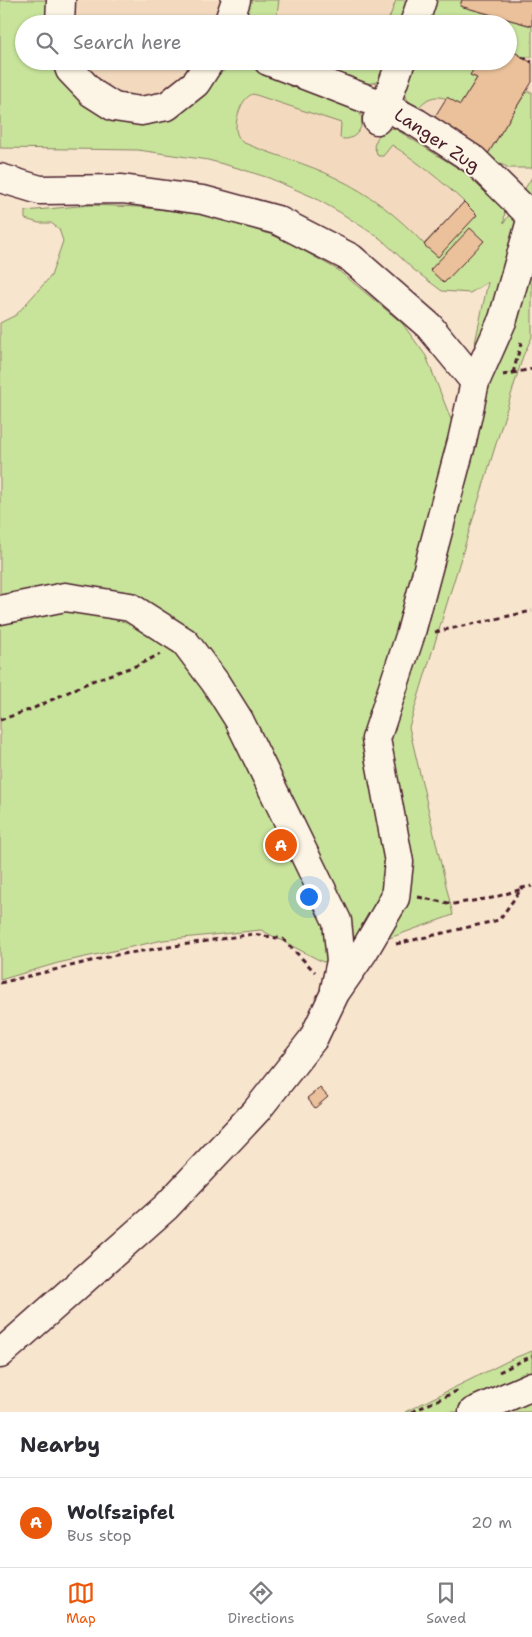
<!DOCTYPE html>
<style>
:root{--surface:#fff;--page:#f2f2f3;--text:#2b2b33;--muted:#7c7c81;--line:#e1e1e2;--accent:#ea580c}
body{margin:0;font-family:"Shantell Sans",sans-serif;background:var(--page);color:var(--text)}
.you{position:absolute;left:308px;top:896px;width:18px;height:18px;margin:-12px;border:4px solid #fff;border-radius:50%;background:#1a73e8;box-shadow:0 0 0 8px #1a73e833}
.badge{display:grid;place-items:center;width:32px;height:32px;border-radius:50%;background:var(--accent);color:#fff;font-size:16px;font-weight:700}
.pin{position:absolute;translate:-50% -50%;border:2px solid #fff;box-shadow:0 1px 5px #0006}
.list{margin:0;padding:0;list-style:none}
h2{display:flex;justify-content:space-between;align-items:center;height:65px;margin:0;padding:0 20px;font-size:21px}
h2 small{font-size:16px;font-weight:400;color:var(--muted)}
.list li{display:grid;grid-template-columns:32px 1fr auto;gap:15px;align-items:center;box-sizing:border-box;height:90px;padding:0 20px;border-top:1px solid var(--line)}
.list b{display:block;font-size:19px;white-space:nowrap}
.list p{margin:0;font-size:16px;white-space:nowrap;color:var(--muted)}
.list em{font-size:16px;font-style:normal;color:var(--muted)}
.icon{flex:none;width:28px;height:28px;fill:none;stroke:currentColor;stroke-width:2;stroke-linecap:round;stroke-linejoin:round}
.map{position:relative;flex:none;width:532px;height:1412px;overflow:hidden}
.search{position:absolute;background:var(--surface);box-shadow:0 1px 4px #0004;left:15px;right:15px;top:15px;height:55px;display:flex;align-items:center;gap:12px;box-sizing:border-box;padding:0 18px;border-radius:28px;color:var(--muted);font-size:19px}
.sheet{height:155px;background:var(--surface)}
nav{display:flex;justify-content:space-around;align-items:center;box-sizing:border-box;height:70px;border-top:1px solid var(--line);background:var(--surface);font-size:14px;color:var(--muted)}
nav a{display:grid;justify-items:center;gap:2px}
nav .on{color:var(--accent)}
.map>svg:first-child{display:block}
.built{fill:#f3dabe;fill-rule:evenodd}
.green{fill:#c8e49b;stroke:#898263}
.building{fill:#eac19a;stroke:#4a1f2b}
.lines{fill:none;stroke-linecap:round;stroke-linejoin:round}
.minor-casing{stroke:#4a1f2b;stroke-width:31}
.major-casing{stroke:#4a1f2b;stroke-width:31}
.path{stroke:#4a1f2b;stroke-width:3;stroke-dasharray:5 4;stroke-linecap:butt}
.minor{stroke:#fcf5e5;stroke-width:28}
.major{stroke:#fcf5e5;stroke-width:28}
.labels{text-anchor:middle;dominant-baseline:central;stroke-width:4;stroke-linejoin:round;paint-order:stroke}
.street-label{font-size:18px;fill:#4a1f2b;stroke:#fcf5e5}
</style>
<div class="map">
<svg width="532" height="1412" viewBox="0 0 532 1412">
<rect width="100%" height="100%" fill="#f7e5ce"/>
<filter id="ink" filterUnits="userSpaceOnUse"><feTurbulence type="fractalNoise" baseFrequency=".02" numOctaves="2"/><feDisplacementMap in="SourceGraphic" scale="10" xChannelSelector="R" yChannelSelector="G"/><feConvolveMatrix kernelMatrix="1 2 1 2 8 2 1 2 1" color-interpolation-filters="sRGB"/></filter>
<g filter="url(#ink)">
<path class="built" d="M0 0H532V168H509L490 160H474L465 173 470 293 442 291 414 270 381 239 341 213 313 197 269 178 208 160 166 153 138 150 0 148ZM24 24H508V61H24Z"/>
<g class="green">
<path d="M0 0H53L49 24H24V61H55L96 111 212 82C226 67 232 64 252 67L348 104C351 106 356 108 358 111 369 122 355 144 340 138L341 123 253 94C242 97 236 117 236 128 236 134 239 138 242 142 272 155 307 163 336 178 370 194 399 217 424 244L464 202C442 181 418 162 392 145L383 156H378L374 146C378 135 381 129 394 128L483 184 505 205 504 223 532 177V337L523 356 409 727 453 915 323 962 261 930 163 940 58 963 0 980V323L16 315 51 276 63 241 59 229 51 223H39L25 219V211L90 205 139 207 207 215 279 237 338 270 402 323 426 356 456 432 488 282 470 293 442 291 414 270 381 239 341 213 313 197 269 178 238 168 208 160 138 150 0 148Z"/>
<polygon points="247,0 279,0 277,14 280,22 282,24 244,24 244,19"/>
<polygon points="396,0 414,0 405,24 387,24"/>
<polygon points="430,0 462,0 460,6 532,26 532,57 522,57 508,48 508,24 422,24"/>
<path d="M296 61H390C387 67 383 77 378 81 364 91 313 67 296 61Z"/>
<path d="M409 61H479L471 75 477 78 460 105C444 96 432 92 419 107 397 102 406 77 409 61Z"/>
<polygon points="526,92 532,92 532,168 509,168 486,157"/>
<polygon points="532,1351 532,1412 405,1412 514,1358"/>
</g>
<g class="building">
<polygon points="462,0 532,0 532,26 460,6"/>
<polygon points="508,48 532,63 532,82 486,157 429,126 447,97 460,105 477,78 470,75 479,61 508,61"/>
<polygon points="464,202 477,215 438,257 424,245"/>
<polygon points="470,228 484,241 444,283 430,270"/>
<polygon points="320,1088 328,1097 315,1108 307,1098"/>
</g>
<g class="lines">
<defs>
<g id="minor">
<polyline points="60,24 61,0"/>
<polyline points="228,24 236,0"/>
<polyline points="414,24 422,0"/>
<polyline points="67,61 70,70 92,93 114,107 141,111 167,106 196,83 210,61"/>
<polyline points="377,120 385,106 401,61"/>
<polyline points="0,178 40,190 122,189 203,200 277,220 351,258 429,326 475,382"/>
<polyline points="0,610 65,597 130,607 185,642 215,682 239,720 337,921 341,961 335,989"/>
<polyline points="0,1354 166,1207 257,1110 313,1039 335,993 364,951 395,898 399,862 376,739 410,636 462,441 475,382 503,319 532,217 474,160 417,123 385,106 268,61"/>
</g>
<polyline id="major" points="473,1412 532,1386"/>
</defs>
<use href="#minor" class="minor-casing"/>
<use href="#major" class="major-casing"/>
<g class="path">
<polyline points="522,57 532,62"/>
<polyline points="513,373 522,340"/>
<polyline points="503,375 532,369"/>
<polyline points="435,632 532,611"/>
<polyline points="0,720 32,709 92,681 138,665 160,654"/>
<polyline points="418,897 453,904 492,898 522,889"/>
<polyline points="396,944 499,920 522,888 532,886"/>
<polyline points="0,983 116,955 253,934 283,939 315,972"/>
<polyline points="499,1372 532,1356"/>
<polyline points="412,1412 461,1389"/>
</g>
<use href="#minor" class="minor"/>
<use href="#major" class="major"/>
</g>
</g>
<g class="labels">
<g class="street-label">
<text transform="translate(437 140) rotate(34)">Langer Zug</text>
</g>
</g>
</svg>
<div class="you"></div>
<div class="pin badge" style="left:281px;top:845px">A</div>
<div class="search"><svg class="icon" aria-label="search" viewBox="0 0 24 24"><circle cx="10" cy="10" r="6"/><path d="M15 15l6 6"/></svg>Search here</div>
</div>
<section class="sheet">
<h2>Nearby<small></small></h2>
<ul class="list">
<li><span class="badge">A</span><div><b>Wolfszipfel</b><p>Bus stop</p></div><em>20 m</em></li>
</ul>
</section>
<nav>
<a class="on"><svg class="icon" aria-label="map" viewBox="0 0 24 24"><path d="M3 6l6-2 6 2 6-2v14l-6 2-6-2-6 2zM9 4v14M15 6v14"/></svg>Map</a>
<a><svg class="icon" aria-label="directions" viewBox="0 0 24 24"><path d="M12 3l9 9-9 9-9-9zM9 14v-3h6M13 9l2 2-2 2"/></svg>Directions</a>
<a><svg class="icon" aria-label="saved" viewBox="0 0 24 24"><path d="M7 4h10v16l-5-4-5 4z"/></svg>Saved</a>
</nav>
